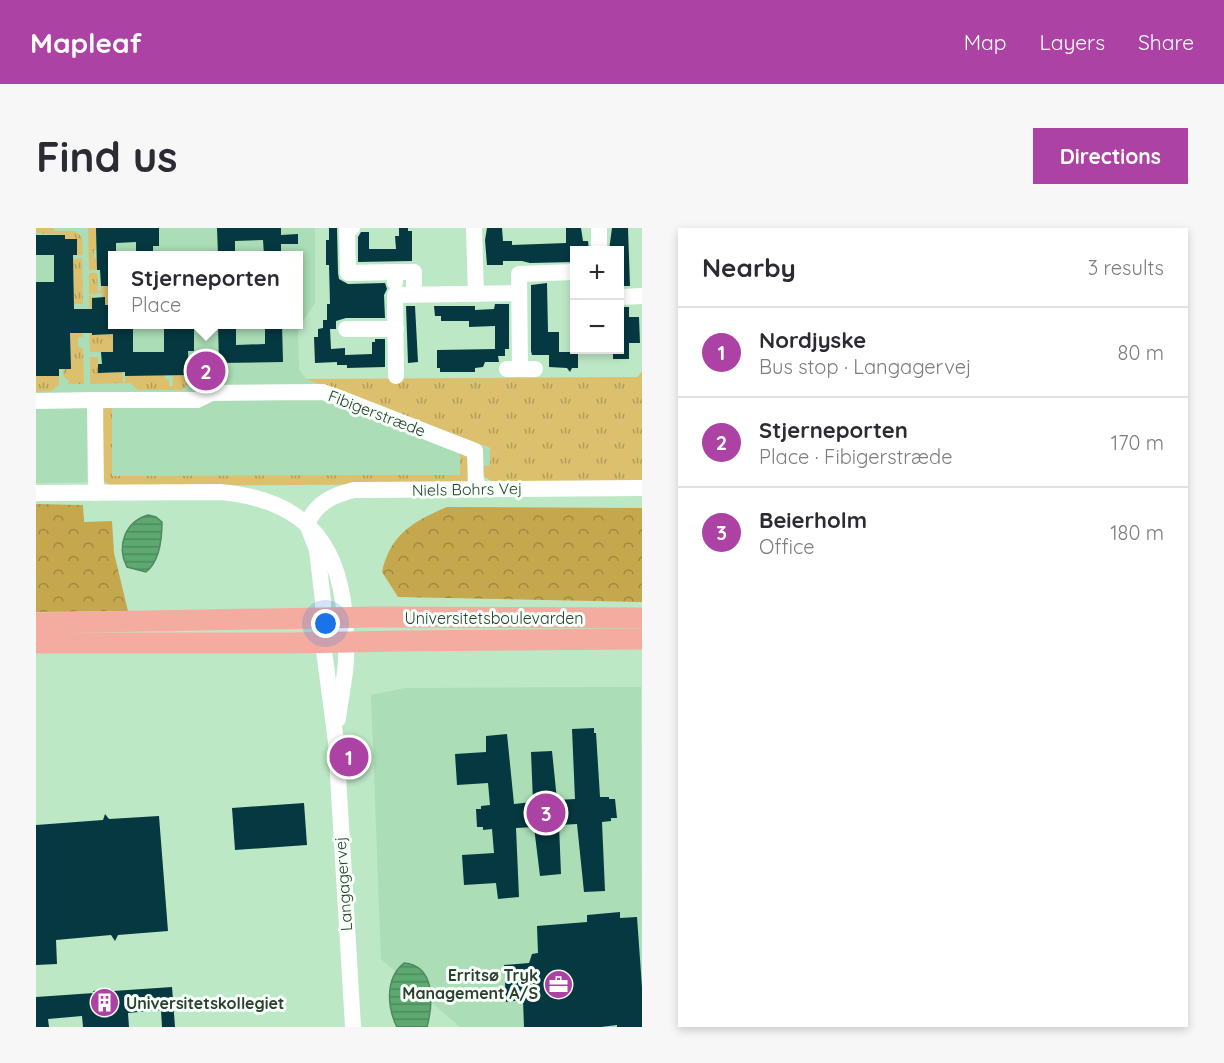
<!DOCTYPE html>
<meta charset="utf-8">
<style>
:root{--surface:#fff;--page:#f7f7f7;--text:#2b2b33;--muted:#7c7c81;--line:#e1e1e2;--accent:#ac42a4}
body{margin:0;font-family:Quicksand,sans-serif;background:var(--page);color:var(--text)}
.controls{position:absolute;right:18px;top:18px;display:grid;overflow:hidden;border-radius:0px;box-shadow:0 3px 9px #0003}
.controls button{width:54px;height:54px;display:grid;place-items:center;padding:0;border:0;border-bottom:2px solid var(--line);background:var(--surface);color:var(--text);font:30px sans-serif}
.you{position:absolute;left:290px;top:396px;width:21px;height:21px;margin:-15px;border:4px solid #fff;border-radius:50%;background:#1a73e8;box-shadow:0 0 0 9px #1a73e833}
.badge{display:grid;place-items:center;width:39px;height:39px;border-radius:50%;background:var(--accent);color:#fff;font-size:20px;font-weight:700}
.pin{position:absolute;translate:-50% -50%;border:3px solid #fff;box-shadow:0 2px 6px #0006}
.popup{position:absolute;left:72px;top:23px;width:195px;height:78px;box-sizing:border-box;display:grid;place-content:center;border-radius:0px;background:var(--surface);filter:drop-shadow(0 2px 4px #0005);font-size:20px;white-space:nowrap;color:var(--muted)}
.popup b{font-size:22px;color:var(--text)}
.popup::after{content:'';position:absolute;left:50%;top:100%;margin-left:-12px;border:12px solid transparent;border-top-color:var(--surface)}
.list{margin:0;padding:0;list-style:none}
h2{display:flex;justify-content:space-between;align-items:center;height:78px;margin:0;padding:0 24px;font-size:26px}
h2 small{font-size:20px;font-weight:400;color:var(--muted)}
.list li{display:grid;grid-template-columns:39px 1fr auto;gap:18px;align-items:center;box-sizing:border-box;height:90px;padding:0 24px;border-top:2px solid var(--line)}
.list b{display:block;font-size:22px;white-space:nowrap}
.list p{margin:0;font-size:20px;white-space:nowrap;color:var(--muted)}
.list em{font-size:20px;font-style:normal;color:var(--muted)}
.map{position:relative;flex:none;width:606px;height:799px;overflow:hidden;border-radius:0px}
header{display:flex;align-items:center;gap:36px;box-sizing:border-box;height:84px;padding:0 30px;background:var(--accent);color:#fff}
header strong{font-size:28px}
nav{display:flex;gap:33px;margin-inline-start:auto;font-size:21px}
.intro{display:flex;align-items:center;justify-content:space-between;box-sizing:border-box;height:144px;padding:0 36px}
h1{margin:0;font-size:42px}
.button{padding:15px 27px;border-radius:0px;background:var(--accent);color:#fff;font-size:21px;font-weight:700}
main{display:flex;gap:36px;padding:0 36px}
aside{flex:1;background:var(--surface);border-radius:0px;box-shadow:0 3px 9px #0003}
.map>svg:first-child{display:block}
.built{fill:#abddb6;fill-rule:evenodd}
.grass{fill:url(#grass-tufts)}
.forest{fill:url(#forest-crowns)}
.water{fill:url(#water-rules);stroke:#4f895e;stroke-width:1.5}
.building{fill:#053840}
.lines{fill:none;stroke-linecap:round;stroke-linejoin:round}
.minor{stroke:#fff;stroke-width:16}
.major{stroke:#f4aca0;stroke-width:21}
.labels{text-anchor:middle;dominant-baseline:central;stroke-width:6;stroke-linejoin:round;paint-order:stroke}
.street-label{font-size:16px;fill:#2e3f32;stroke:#f6fff8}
.poi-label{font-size:16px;font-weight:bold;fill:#2e3f32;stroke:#f6fff8;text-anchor:end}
</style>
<header>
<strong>Mapleaf</strong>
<nav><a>Map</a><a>Layers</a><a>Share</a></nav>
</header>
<div class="intro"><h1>Find us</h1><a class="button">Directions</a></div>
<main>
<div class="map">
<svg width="606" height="799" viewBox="0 0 606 799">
<defs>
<pattern id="grass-tufts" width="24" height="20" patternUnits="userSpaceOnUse" patternTransform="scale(1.5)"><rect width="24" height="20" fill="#dcc06e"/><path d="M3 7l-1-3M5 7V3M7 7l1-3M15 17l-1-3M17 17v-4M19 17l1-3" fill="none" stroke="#b39d5b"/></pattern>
<pattern id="forest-crowns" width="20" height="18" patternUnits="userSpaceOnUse" patternTransform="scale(1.5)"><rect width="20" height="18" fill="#c5a74e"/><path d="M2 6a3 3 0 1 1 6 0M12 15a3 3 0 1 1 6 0" fill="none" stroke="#a08941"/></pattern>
<pattern id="water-rules" width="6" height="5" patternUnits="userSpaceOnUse" patternTransform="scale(1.5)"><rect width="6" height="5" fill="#5da971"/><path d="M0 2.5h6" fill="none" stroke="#4d8b5d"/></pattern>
</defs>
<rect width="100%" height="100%" fill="#bde8c6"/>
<g class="built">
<path d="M0 0H279V75L262 100 263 141 270 151 454 221V237L426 250 0 255ZM77 27H263V96H77Z"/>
<polygon points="605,459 606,799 424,799 345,731 335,467 369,460"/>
</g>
<g class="grass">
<polygon points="0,0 18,0 18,3 39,3 46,9 47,27 41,27 41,11 33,11 33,14 29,14 29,7 0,5"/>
<polygon points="52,0 60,0 60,22 58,22 58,30 61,30 61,42 53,42"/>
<polygon points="46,30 47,76 34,76 38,61 37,31"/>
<polygon points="53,45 61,45 62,64 65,63 65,58 77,58 77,120 81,124 54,124 53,82 58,82 53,80 53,68 59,69 56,70 56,73 69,73 69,70 66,70 66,65 53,66"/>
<polygon points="47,81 47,109 42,109 42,119 47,120 48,156 33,156 33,153 27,148 27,141 35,140 34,101 38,101 38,105 46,105"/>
<polygon points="54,129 62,129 62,145 86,144 87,154 89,154 89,148 129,147 129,151 133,152 133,158 137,158 137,147 152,147 153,141 157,141 159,138 159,156 152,156 146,162 102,162 94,155 54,156"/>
<polygon points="606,144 606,253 458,255 447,248 447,238 454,237 454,220 270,151 601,149"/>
<polygon points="0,148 23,148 23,156 16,163 0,164"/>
<polygon points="76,176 76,248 424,247 424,225 432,230 432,253 425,256 77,258 70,255 66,249 65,185 72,177"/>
</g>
<g class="forest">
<polygon points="0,276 47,277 48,294 76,293 78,325 92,383 0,384"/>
<path d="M411 279 606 280V374L362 369 346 344C354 306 378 293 411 279Z"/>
</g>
<g class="water">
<path d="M112 287 120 289 126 294C126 312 124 333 110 344L91 339C80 318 89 294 112 287Z"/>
<path d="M368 735C400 738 397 776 391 799H361C351 779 349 750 368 735Z"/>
</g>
<g class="building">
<polygon points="60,0 123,0 123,18 117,18 117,27 100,27 100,14 80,15 80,27 77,27 77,58 65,58 64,42 61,42"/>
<polygon points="181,0 245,0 245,7 262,6 262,16 245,16 245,27 228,27 227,12 199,13 199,27 182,27"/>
<polygon points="293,0 301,0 302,45 303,51 312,56 349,55 351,61 348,67 349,90 310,90 300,93 300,101 294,101 295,121 309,120 309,127 336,126 336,114 339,114 339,111 349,111 349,139 311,140 311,137 301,137 301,134 279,135 278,109 282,109 282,101 287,100 287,92 291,92 291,76 294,76 293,37 290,37 290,12 293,12"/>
<polygon points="363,0 372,0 372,3 376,3 376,33 322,34 322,9 325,4 333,4 333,21 360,21 359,8 363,8"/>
<polygon points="451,0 466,0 467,13 476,13 476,17 530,15 530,0 545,0 547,13 552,13 553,22 538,22 538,34 494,35 486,33 467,33 467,37 451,37 449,12"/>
<polygon points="576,0 592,0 594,58 584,58 584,22 573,22"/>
<polygon points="0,7 29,7 29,11 41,11 41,27 37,27 38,81 56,81 56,70 69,69 69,77 77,77 77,96 97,96 97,124 128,124 128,96 158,96 158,123 152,123 153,147 89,148 89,144 62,145 62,136 66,136 65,124 77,124 77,106 56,107 56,105 34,105 35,141 23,141 23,148 0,148 0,54 18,54 18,27 0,27"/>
<polygon points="511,55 512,104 523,104 523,124 542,124 542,140 536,140 534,144 531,140 513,139 513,127 496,127 495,123 495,57"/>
<polygon points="459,76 473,76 473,121 469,121 469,128 462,128 463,134 449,134 447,139 439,140 439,144 404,144 404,140 401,140 401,122 459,121 459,98 433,99 433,93 405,93 405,88 399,88 398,78 439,78 439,82 458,81"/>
<polygon points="370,78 379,78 382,134 372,135"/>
<polygon points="584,79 593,79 593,89 603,89 604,115 593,115 593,131 577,131 577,122 584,122"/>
<polygon points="182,96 200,96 200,117 229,116 229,96 246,96 247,134 183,135"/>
<polygon points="558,500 558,505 560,505 564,569 573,569 573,571 579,571 581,590 575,590 575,593 566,594 569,663 548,664 541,596 523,597 525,646 504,648 498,599 480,600 483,669 462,671 460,655 428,657 426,627 458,625 456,601 447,602 447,599 441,599 440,581 445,581 445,578 454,577 452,555 421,557 419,526 450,524 450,508 471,506 478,576 497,574 495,524 516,523 521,572 539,571 536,501"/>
<polygon points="268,575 271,617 199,622 196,580"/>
<polygon points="69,586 73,591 123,588 132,703 82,707 79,713 75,707 20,712 21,736 0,737 0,597 67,592"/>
<polygon points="584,684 584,690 601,689 606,759 606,799 581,799 581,797 565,799 488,799 487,772 470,774 468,737 493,735 496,726 502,725 501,698 551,694 551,687"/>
<polygon points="136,759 139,799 126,799 125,782 92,785 93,799 47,799 46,788 12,791 13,799 0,799 0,769 58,765 57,763 67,762 76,761 77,763"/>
</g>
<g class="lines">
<g class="minor">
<polyline points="316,0 311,2 312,45 359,44"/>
<polyline points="438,0 440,66"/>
<polyline points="563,0 563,22"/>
<polyline points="359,54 359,44 378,44 378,66"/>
<polyline points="584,69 606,68"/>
<polyline points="310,101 360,101"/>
<polyline points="471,141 499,141"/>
<polyline points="484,141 483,46 538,44"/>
<polyline points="360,148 359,67 483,65"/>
<polyline points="0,173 59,172"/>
<path d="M0 265 184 264C288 273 313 337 310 432 309 452 304 472 302 491"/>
<polyline points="60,265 59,172 161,172 175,165 287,164 301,169 439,223 440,261"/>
<path d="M317 799 300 514 287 415V373L281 322 271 296C280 275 297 267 318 262L606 260"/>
</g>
<g class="major">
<polyline points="0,395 340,389 606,390"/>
<polyline points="0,415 255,415 366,413 606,411"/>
</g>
</g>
<defs>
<symbol id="office-disc" viewBox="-11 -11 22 22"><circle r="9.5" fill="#ac42a4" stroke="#f6fff8"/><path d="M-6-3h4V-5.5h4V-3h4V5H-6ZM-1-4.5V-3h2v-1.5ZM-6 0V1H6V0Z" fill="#fff"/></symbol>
<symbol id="building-disc" viewBox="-11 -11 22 22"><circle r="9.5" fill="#ac42a4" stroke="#f6fff8"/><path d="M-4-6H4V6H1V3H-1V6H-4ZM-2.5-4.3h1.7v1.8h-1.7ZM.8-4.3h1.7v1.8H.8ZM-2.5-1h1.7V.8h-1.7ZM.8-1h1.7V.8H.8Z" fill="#fff"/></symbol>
</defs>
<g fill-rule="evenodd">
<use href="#office-disc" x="506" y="740" width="33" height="33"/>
<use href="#building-disc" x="52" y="758" width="33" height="33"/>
</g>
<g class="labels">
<g class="street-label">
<text transform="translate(341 185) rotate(21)">Fibigerstræde</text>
<text transform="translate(431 261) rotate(-1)">Niels Bohrs Vej</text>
<text x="458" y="390">Universitetsboulevarden</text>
<text transform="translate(307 656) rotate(-94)">Langagervej</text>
</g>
<g class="poi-label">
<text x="502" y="747">Erritsø Tryk<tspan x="502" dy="18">Management A/S</tspan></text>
<text x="90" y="775" text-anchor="start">Universitetskollegiet</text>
</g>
</g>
</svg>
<div class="controls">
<button>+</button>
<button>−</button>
</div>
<div class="you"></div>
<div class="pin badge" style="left:313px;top:529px">1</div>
<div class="pin badge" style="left:170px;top:143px">2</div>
<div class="popup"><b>Stjerneporten</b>Place</div>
<div class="pin badge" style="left:510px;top:585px">3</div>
</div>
<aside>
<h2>Nearby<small>3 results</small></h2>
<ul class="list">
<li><span class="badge">1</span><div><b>Nordjyske</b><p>Bus stop · Langagervej</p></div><em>80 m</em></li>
<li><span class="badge">2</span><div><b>Stjerneporten</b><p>Place · Fibigerstræde</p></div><em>170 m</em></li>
<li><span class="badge">3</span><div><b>Beierholm</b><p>Office</p></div><em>180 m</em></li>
</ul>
</aside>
</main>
